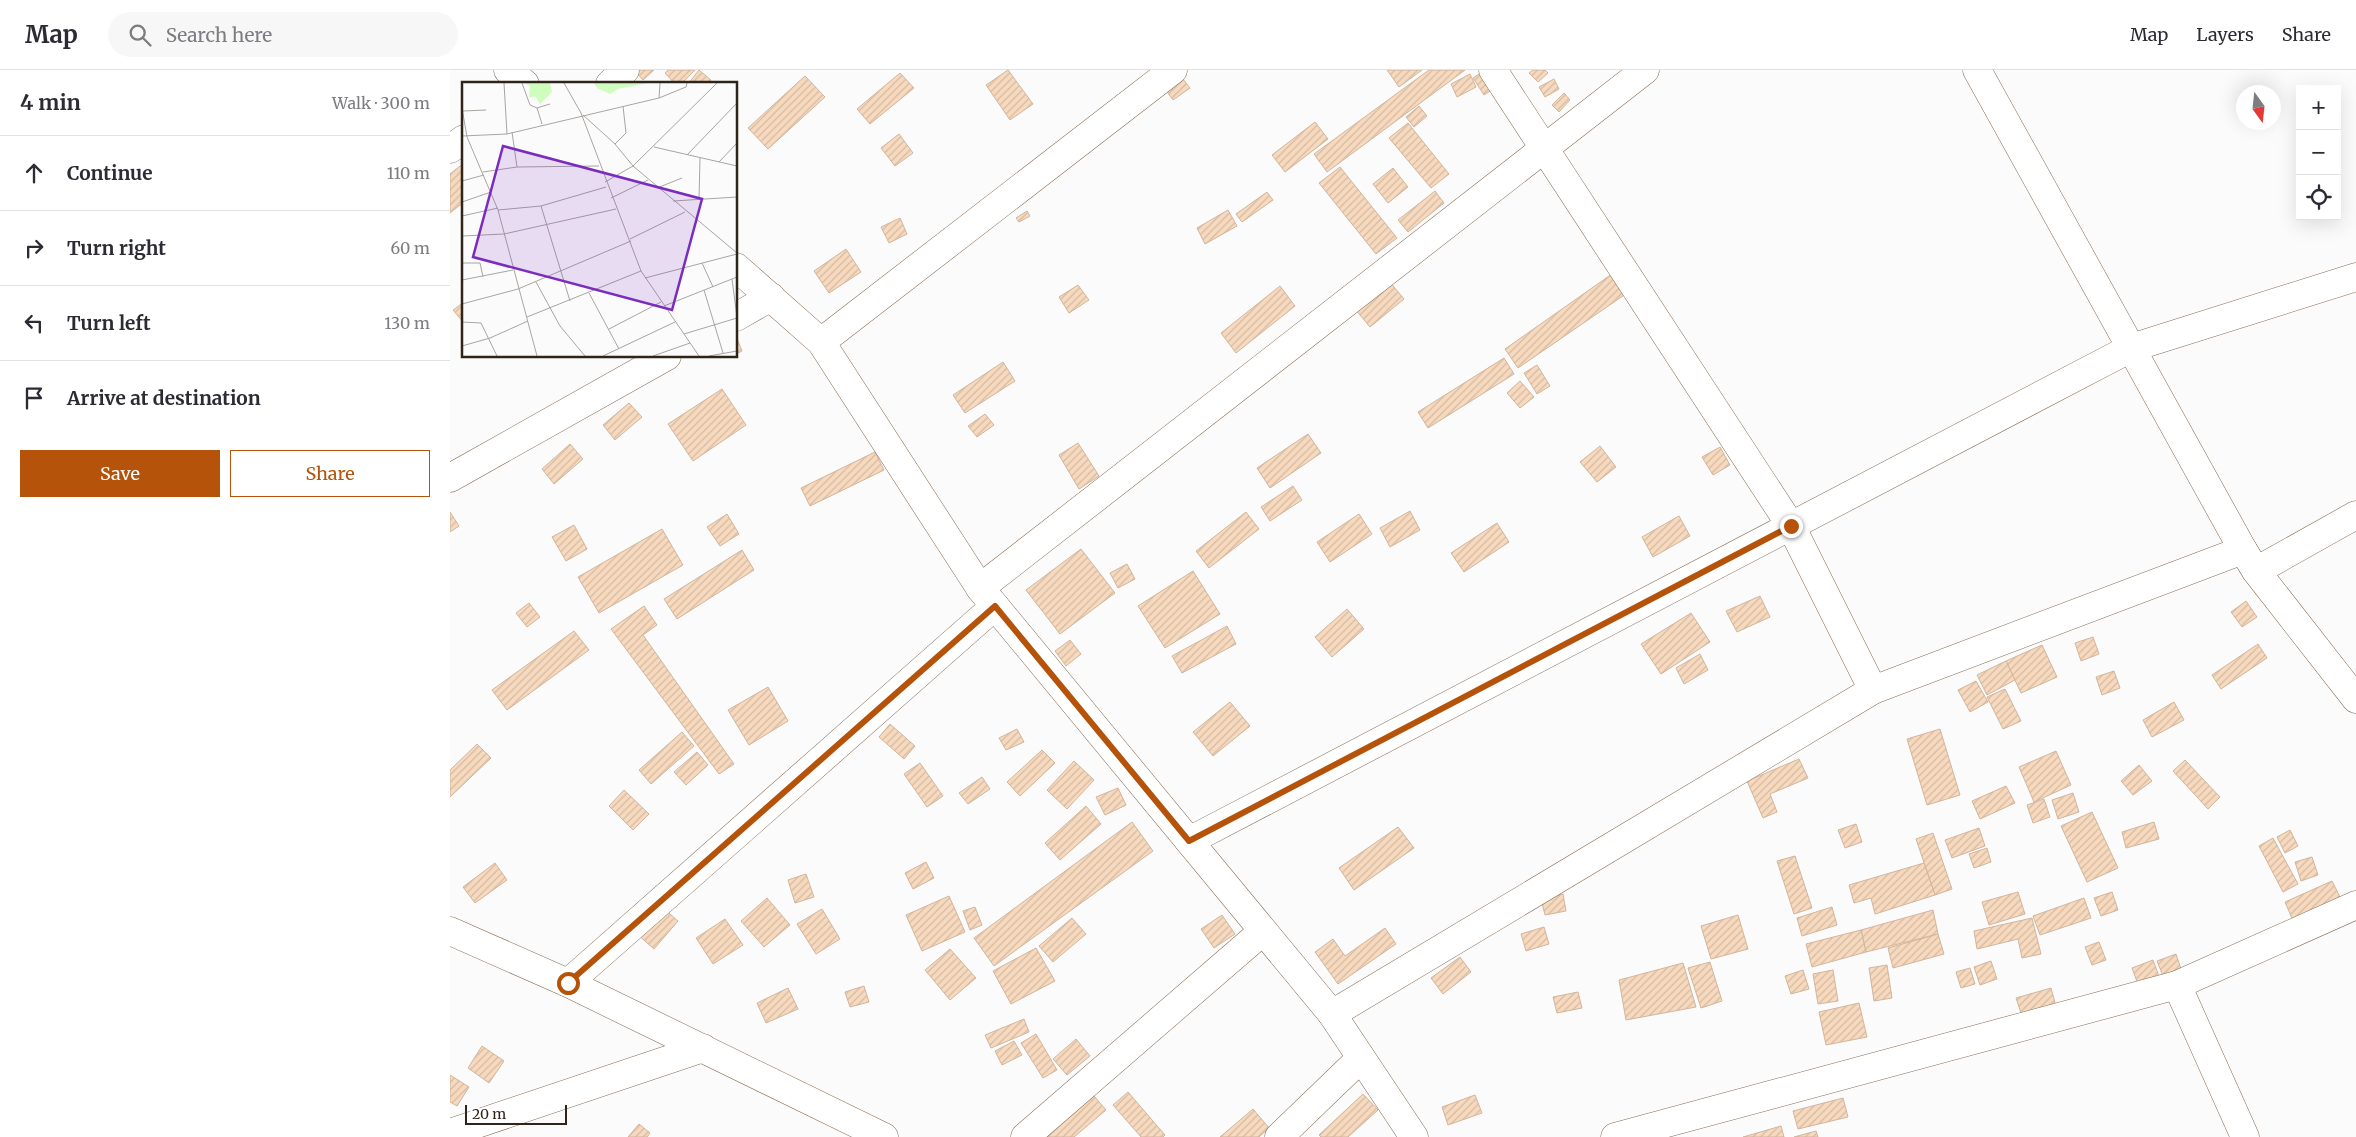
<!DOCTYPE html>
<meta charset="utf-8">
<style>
:root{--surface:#fff;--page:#f7f7f7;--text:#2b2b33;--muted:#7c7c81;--line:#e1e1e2;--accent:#b45309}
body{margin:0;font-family:Merriweather,serif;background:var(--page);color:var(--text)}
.controls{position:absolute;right:15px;top:15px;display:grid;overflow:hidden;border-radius:0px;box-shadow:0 5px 20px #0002}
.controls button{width:45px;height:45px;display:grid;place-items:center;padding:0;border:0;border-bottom:1px solid var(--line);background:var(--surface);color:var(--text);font:25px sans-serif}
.compass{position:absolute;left:1786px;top:15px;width:45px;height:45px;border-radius:50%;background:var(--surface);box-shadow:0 5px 20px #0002;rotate:165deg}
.scale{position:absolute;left:15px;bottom:12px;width:102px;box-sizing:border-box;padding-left:5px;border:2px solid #2f241a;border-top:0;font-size:14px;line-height:18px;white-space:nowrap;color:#2f241a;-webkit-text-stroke:4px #fff;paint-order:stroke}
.stop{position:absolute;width:15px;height:15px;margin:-11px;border:4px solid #b45309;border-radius:50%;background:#fff}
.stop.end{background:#b45309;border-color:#fff;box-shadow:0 1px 5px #0008}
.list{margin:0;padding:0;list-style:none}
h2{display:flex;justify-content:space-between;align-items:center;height:65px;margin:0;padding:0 20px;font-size:21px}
h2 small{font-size:16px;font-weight:400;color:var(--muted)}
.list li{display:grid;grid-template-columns:32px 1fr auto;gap:15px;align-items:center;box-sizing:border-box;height:75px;padding:0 20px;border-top:1px solid var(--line)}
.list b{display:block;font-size:19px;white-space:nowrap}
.list em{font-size:16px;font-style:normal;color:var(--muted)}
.actions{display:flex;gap:10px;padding:15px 20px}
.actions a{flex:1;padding:11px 0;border:1px solid var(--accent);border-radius:0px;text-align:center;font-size:18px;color:var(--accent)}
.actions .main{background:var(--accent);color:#fff}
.icon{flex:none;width:28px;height:28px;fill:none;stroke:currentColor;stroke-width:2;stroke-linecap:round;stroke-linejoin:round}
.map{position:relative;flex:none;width:1906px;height:1067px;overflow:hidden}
header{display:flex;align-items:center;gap:30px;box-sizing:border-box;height:70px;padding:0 25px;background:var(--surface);border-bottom:1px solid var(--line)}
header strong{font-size:24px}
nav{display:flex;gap:28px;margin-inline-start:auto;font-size:18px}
.search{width:350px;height:45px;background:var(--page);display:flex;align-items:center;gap:12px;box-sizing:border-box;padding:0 18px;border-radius:28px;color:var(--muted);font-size:19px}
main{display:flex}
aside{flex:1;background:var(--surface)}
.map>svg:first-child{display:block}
.building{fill:url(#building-hatch);stroke:#d2b59c}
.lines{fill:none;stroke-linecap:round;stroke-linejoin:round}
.street-casing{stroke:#886e56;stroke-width:29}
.street{stroke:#fff;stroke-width:28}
.route{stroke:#b45309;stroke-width:6}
.inset-road{fill:none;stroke:#a9a5a1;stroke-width:1}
.view{fill:#7b2cbf;fill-opacity:0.15;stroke:#7b2cbf;stroke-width:2.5}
.inset-edge{fill:none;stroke:#2f241a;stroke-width:2.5}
</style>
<header>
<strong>Map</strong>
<div class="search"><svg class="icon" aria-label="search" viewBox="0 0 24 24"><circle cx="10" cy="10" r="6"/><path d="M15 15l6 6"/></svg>Search here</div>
<nav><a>Map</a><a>Layers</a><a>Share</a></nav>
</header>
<main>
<aside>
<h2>4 min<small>Walk · 300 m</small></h2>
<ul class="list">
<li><svg class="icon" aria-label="ahead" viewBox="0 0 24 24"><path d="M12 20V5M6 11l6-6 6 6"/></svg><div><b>Continue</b></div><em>110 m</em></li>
<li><svg class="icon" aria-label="right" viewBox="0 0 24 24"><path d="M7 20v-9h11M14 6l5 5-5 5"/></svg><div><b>Turn right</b></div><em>60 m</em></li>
<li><svg class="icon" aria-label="left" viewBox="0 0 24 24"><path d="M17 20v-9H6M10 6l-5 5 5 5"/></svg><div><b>Turn left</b></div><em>130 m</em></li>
<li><svg class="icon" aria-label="arrive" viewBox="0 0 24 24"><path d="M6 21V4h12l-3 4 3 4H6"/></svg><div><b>Arrive at destination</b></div></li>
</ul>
<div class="actions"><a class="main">Save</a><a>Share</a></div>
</aside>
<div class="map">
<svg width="1906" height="1067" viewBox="0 0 1906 1067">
<defs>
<pattern id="building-hatch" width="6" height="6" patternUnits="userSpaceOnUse" patternTransform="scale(1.25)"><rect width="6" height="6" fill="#f7d9be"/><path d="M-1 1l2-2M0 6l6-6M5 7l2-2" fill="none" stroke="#d4baa3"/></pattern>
</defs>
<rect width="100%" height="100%" fill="#fbfbfb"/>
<g class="building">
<polygon points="184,0 204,0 193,10"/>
<polygon points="218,0 245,0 231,14 225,14 215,3"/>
<polygon points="249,0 261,10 258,14 238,14"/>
<polygon points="558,0 583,34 560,50 536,15"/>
<polygon points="937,0 972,0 949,17"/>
<polygon points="979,0 1015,0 877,102 864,84"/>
<polygon points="1035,0 1049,15 1034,25 1023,8"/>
<polygon points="1083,0 1095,0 1098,3 1088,12 1079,3"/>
<polygon points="450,3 464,18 420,54 407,39"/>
<polygon points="729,4 740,18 723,30 713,16"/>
<polygon points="1020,4 1026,17 1007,27 1001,14"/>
<polygon points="355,6 375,27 318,79 298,58"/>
<polygon points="1104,9 1109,19 1095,27 1089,17"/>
<polygon points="1114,23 1120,30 1109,42 1102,35"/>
<polygon points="969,36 977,46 964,57 956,47"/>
<polygon points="865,52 878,69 835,102 822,85"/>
<polygon points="958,53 999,104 981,118 939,68"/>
<polygon points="449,64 463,83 445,96 431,78"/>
<polygon points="14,93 14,132 0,143 0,104"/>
<polygon points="890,97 947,168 926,184 869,113"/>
<polygon points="943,98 958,117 938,133 923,114"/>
<polygon points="985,121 994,133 958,162 948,150"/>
<polygon points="817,122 823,130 792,152 786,144"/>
<polygon points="778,140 787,156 755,174 747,158"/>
<polygon points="577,141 580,146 569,152 566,148"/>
<polygon points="450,148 457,164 439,173 431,157"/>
<polygon points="396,179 411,202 379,223 364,201"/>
<polygon points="1169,199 1183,219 1068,298 1055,279"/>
<polygon points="939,211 954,229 920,257 905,239"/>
<polygon points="628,215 639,230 619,243 609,227"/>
<polygon points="830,216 845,236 786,283 771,263"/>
<polygon points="14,232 14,253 3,240"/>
<polygon points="286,266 292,281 286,284"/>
<polygon points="1054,288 1064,304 978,358 968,342"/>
<polygon points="553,292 565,311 515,343 503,325"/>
<polygon points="1087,295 1100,316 1087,324 1074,303"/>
<polygon points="1070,311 1084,327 1070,338 1057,323"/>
<polygon points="272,319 296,355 243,391 218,354"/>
<polygon points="179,333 192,347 165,370 153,355"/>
<polygon points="535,344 544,355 527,367 518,356"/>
<polygon points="858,364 871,383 820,418 807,398"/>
<polygon points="628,373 649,406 629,419 609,385"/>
<polygon points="120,374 133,389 104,414 92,399"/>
<polygon points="1150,376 1166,397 1147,412 1130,392"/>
<polygon points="1270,377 1280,395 1263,405 1252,387"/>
<polygon points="425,382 434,400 360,436 351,418"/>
<polygon points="843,416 852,430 820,451 811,437"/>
<polygon points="960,441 970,460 940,477 930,458"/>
<polygon points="0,442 9,456 0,462"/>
<polygon points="796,442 809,459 759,498 746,481"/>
<polygon points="277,444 289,464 270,476 257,457"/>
<polygon points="909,444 922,464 880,492 867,472"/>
<polygon points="1229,446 1240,466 1203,487 1192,467"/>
<polygon points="1047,453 1059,472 1014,502 1001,483"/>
<polygon points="124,455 137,479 116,491 102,467"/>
<polygon points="212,459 233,495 149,543 128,507"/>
<polygon points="631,479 665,523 610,564 576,520"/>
<polygon points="292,480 304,500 227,549 214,529"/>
<polygon points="677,494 685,509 668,518 660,503"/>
<polygon points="743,501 770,544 715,578 688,536"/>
<polygon points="1310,526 1320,547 1287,562 1276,541"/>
<polygon points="1796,531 1807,547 1792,557 1781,542"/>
<polygon points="79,533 90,547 77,557 66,543"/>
<polygon points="194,536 207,555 193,565 284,694 269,704 161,559"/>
<polygon points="897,539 914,559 882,587 865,567"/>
<polygon points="1241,543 1260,572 1211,604 1191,574"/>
<polygon points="777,556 786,574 732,603 722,586"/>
<polygon points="124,561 139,580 57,640 42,620"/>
<polygon points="1643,567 1649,584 1631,591 1625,573"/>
<polygon points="620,570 631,584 616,596 605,581"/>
<polygon points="1808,574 1817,588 1771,619 1762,605"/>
<polygon points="1592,575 1607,607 1571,623 1556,591"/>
<polygon points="1250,584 1258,600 1234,614 1226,598"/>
<polygon points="1556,591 1565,610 1537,625 1527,605"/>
<polygon points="1664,601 1670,618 1652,625 1646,607"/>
<polygon points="1526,611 1538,632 1520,642 1508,620"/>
<polygon points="318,617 338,651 299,675 278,640"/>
<polygon points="1555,619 1571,651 1553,659 1537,627"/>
<polygon points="780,632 800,656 763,686 743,662"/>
<polygon points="1724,632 1734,650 1702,667 1693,650"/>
<polygon points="440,654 465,676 454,689 429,667"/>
<polygon points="567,659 574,672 556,680 549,668"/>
<polygon points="1490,659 1510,725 1477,735 1457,669"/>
<polygon points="232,662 244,676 201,714 189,700"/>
<polygon points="27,674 41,688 0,727 0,700"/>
<polygon points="592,680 605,693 570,726 557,712"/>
<polygon points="1606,681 1621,715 1584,732 1569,697"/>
<polygon points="247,682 258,695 236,715 224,702"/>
<polygon points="1349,689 1358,708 1320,724 1327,742 1313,748 1297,711"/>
<polygon points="1735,690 1770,727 1758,739 1723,701"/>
<polygon points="624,691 644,710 617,739 597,720"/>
<polygon points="470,693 493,726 477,737 454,704"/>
<polygon points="1689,695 1702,711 1683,725 1671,711"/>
<polygon points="532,707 540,719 518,734 509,723"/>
<polygon points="1556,716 1565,733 1530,749 1522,731"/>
<polygon points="668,718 676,735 655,745 646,727"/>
<polygon points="174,720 199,744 183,760 159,736"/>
<polygon points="1623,723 1629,742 1608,749 1602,730"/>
<polygon points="1594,729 1600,747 1583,753 1577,735"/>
<polygon points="636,736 651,754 610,790 595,773"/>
<polygon points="1642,742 1668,798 1637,812 1611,756"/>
<polygon points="682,752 703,781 544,896 524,868"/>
<polygon points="1704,752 1709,769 1676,778 1672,762"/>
<polygon points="1406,754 1412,772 1395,778 1388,760"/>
<polygon points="948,757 964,778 904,820 889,798"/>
<polygon points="1529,758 1535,776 1502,788 1495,770"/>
<polygon points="1840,760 1848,776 1835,783 1827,767"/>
<polygon points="1483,763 1502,819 1485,825 1466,769"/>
<polygon points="1823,768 1848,814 1833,822 1809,776"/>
<polygon points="1537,778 1541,792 1524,798 1519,784"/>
<polygon points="1345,786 1362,838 1344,844 1327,791"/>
<polygon points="1862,787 1868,805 1851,811 1845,792"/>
<polygon points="476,792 484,808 463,819 455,803"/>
<polygon points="45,793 57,810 25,833 13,817"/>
<polygon points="1474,793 1485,825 1425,844 1421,828 1404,833 1399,815"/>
<polygon points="356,804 364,827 345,833 338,810"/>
<polygon points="1882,811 1892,831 1844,853 1835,832"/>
<polygon points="1568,822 1575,844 1539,855 1532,832"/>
<polygon points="1662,822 1668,840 1651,846 1644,828"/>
<polygon points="1113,824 1116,841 1095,845 1091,829"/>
<polygon points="499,826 515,862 472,881 456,845"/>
<polygon points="317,828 340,855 314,877 291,851"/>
<polygon points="1634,828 1641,848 1590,865 1583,846"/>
<polygon points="211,836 228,851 204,879 187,864"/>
<polygon points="525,837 532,855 520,860 513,841"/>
<polygon points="1382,837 1387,855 1352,866 1347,848"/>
<polygon points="372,839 390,869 366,884 347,854"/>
<polygon points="1483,840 1488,864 1416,882 1411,860"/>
<polygon points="772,845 785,864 764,878 751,859"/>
<polygon points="1288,845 1298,879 1261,889 1251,856"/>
<polygon points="622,848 636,864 603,892 589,876"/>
<polygon points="1582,848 1591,884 1572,888 1568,869 1527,879 1524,861"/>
<polygon points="275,849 293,875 263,894 246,868"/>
<polygon points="1094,857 1099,874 1076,881 1071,864"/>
<polygon points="935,858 946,874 888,914 865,882 883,869 895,886"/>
<polygon points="1411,860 1416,882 1362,897 1356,874"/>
<polygon points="1488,864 1494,884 1443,898 1438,878"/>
<polygon points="1649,872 1656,890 1642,895 1635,877"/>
<polygon points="586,878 605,911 561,934 543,901"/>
<polygon points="500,879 526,908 500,930 475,900"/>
<polygon points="1726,884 1733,905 1715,911 1707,891"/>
<polygon points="1010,887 1021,902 993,924 981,908"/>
<polygon points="1703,890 1710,909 1689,917 1682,898"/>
<polygon points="1541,891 1547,909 1530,915 1524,897"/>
<polygon points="1260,892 1272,931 1251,938 1238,898"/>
<polygon points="1233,893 1246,937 1176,950 1169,910"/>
<polygon points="1437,895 1442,928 1424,931 1419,898"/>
<polygon points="1520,898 1525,914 1511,918 1506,902"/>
<polygon points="1353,900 1359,919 1341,924 1335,906"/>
<polygon points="1383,900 1388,931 1368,934 1363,904"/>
<polygon points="414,916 419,932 400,937 395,922"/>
<polygon points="338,918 348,939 316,953 307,933"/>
<polygon points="1601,918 1606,936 1572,946 1566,928"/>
<polygon points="1128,922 1132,938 1107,943 1103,927"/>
<polygon points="1409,933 1417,967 1376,975 1369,942"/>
<polygon points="574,949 579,962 541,978 535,965"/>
<polygon points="586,964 607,1000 593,1008 571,973"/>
<polygon points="626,969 640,986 617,1005 603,989"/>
<polygon points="564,971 572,985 552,995 545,981"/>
<polygon points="32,976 54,991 39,1013 18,998"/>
<polygon points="0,1005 19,1017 7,1036 0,1032"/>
<polygon points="678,1022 715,1065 713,1067 691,1067 663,1035"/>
<polygon points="913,1024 928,1040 898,1067 871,1067 869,1065"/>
<polygon points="1025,1025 1032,1043 998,1055 992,1037"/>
<polygon points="644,1026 656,1040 624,1067 597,1067"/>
<polygon points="1393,1028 1398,1047 1348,1059 1343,1041"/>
<polygon points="803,1039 819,1058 809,1067 770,1067"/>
<polygon points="189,1054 200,1063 197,1067 178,1067"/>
<polygon points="1331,1056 1334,1067 1293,1067"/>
<polygon points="1366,1061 1368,1067 1344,1067"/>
</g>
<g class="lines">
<defs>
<g id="street">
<polyline points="58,0 75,14"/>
<polyline points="1043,0 1341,456 1423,620"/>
<polyline points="1527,0 1793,480 1806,501 1906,629"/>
<polyline points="160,14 175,0"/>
<polyline points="0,79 14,69"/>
<polyline points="286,197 371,272 530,518 882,944 964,1067"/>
<polyline points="286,247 321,227"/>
<polyline points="371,272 723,0"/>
<polyline points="0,408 217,286"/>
<polyline points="1806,501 1906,445"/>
<polyline points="530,518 1195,0"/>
<polyline points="739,771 1681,278 1906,207"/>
<polyline points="0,861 118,913 434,1067"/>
<polyline points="118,913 545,536"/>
<polyline points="1727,915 1795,1067"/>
<polyline points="882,944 1423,620 1793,480"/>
<polyline points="0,1063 253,978"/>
<polyline points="575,1067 813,861"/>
<polyline points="829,1067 911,988"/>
<polyline points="1165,1067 1727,915 1906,835"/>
</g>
</defs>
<use href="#street" class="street-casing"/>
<use href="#street" class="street"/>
</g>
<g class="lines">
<polyline class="route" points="118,913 545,536 739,771 1341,456"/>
</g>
<g transform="translate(12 12)">
<rect width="275" height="275" fill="#fbfbfb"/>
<path d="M62 1H88L90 10 78 22 74 15H67L68 4ZM132 1H186L156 7 148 12 135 6Z" fill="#cffdbd"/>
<path class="inset-road" d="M42 1 45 52M60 1 68 23 75 26M102 1 119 31 179 189 237 274M197 16 198 1M0 26 5 55 36 128 75 274M1 29 24 28M121 33 153 62 171 84 275 171M80 42 75 26 88 22M50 50 55 85M0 54 45 52 197 16 224 5 225 1M153 62 164 51 161 24M192 65 275 84M225 73 275 21M257 80 275 61M21 90 55 85 137 84M0 99 22 93M143 100 171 84 255 1M195 106 220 96M149 116 186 98M237 118 238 76M211 119 275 115M0 120 29 110M79 124 108 219M36 128 79 124 144 105M0 134 36 126M0 154 42 152 154 127M168 157 223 130M0 181H18L21 195M240 181 251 205M183 196 275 172M270 197 275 235M0 198 51 188M74 200 98 244 123 274M242 208 261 271M127 211 157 267M0 222 56 207 169 159M202 224 275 195M65 235 179 189M0 240 19 241 35 274M147 247 199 220M222 252 275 236M0 264 28 256 66 239M141 274 213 240M191 274 228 261M247 274 275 269"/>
<path class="view" d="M41 64 240 117 210 228 11 175Z"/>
<rect width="275" height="275" class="inset-edge"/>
</g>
</svg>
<div class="controls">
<button>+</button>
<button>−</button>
<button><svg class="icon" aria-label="locate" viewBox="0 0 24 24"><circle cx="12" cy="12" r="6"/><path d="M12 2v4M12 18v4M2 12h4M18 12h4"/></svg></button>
</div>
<svg class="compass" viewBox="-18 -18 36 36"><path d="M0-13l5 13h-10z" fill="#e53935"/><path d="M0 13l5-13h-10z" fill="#7c7c81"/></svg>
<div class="scale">20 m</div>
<div class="stop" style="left:118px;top:913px"></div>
<div class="stop end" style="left:1341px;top:456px"></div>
</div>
</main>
